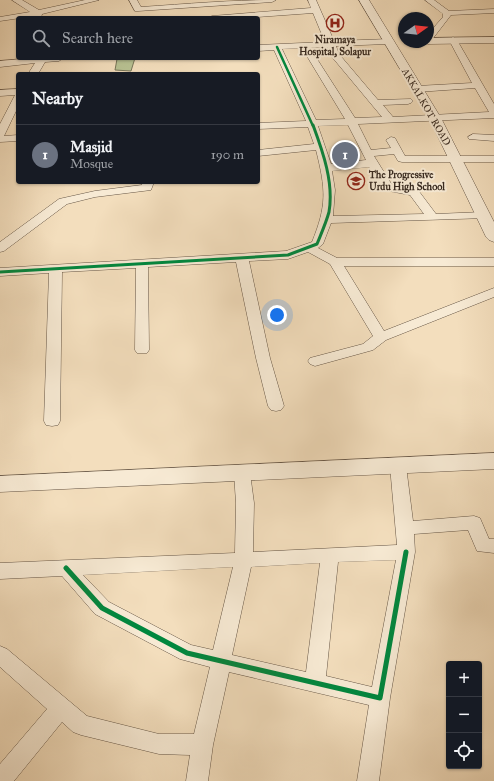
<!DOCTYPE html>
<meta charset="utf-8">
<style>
:root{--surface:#171b24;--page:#20242c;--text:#f1f3f6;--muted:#9ea1a6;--line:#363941;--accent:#d93025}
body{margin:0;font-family:"IM FELL Great Primer",serif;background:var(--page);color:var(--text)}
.controls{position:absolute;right:12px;bottom:12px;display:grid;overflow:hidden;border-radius:4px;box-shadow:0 1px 3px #0004}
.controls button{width:36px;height:36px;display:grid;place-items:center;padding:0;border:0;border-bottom:1px solid var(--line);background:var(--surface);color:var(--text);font:20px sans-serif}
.compass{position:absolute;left:398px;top:12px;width:36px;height:36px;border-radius:50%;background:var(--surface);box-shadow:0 1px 3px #0004;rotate:75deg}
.you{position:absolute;left:277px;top:315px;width:14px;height:14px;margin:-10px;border:3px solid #fff;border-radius:50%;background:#1a73e8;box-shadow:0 0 0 6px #1a73e833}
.badge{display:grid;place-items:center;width:26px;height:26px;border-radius:50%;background:var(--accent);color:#fff;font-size:13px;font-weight:700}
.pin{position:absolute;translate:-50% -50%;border:2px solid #fff;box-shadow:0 1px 4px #0006}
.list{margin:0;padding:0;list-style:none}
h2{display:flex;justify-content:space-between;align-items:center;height:52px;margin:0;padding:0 16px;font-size:17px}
h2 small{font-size:13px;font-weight:400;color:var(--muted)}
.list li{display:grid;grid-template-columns:26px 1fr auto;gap:12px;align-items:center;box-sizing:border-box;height:60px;padding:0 16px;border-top:1px solid var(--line)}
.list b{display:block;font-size:15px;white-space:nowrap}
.list p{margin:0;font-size:13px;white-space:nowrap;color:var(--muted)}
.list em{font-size:13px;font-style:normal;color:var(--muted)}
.icon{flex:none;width:22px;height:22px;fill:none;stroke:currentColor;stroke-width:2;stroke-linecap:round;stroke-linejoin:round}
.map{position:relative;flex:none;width:494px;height:781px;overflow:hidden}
.search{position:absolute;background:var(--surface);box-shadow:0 1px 3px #0004;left:16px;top:16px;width:244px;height:44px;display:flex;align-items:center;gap:10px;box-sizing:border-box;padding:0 14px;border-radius:4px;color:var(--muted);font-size:15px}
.panel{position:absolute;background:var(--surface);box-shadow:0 1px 3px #0004;left:16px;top:72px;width:244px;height:112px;border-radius:4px}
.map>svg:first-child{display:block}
.green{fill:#b8c293;stroke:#787659}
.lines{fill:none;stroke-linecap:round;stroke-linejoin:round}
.minor-casing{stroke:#665646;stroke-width:1}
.tertiary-casing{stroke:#665646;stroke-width:1}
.minor{fill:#f7ead4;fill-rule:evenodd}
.tertiary{fill:#f7ead4;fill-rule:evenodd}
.cycleway-far2-casing{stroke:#f7ead4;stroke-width:4}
.cycleway-far1-casing{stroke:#f7ead4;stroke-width:5}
.cycleway-casing{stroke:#f7ead4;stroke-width:8}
.cycleway-far2{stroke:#00873e;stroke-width:2.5}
.cycleway-far1{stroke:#00873e;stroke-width:3}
.cycleway{stroke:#00873e;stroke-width:5}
.labels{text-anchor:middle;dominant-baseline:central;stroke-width:4;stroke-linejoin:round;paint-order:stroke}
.far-poi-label{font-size:10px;font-weight:bold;fill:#37291f;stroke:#f7ead4}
.far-street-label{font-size:10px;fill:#37291f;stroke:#f7ead4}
</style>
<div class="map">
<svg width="494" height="781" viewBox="0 0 494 781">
<rect width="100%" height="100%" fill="#f3debd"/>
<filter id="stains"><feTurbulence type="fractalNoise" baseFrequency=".005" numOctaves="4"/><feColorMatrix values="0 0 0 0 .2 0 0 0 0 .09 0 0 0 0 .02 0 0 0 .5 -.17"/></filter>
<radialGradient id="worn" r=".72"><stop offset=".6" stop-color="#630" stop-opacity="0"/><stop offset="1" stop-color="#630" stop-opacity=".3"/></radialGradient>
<polygon class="green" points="135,58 131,71 115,70 117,59"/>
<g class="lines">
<defs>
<g id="minor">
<polygon points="12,0 22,0 39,10 85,0 99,0 42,14 41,18 35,18 34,16 0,21 0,17 30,12"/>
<path d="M129 0H137L141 7C186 4 230 0 276 0L272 2 138 11H135Z"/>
<path d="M308 0H316L334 41 390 39 391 41 387 44 336 46 339 54 378 100 411 99 413 101 411 103 408 104 383 105 393 117 489 112 475 88 417 92 412 89 417 86 472 83 449 40 453 37 457 40 494 104V118L358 124 371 150 391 148 386 140 391 137 395 138 405 156H494V162H402L398 161 394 154 374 156 392 185 418 190 436 214 483 212 487 214 489 216 487 218 331 223 323 244 318 248 337 258H494V266H344L384 331 494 288V297L386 340 373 350 315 366 310 364 308 361 310 358 363 344 373 336 330 264 308 252 288 259 249 261 270 358 284 406 281 410 276 411 271 410 268 406 256 358 236 262 148 267 149 350 147 353H137L135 350 136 268 62 272 60 421 58 425 52 426 46 425 44 421 49 273 0 276V268L286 251 312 242C327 205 326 190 316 150L258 156V150L314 144 308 127 258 129V123L306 121 274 50 258 51V45L325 42 313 13 243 18H208L212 16 311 8ZM327 47 332 57 382 117 355 118 310 48ZM302 48 345 119 316 120 282 49ZM348 125 366 160 331 164 318 126ZM369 167 384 190 410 195 424 214 333 216 335 190 332 171Z"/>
<polygon points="425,0 434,0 449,11 494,9 494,13 451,15 431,41 428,42 428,34 443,17 443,14"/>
<polygon points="33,58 63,58 59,61 45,62 38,74 28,74 35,63 0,67 0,61"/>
<polygon points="18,89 18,107 4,136 18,135 18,141 0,142 0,124 15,95 0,96 0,90"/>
<polygon points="473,134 494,135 494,141 469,139 468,137"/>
<polygon points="142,182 154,182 151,190 95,197 67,204 4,251 0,252 0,242 59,199 95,191 142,185"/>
<path d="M398 460 404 462 406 466 413 521 474 516 480 518 489 539H494V553L477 551 468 530 414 534 415 552 390 698 379 781H357L369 705 229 672 213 745 208 781H186L190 755 159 754 81 735 73 732 62 722 14 781H0V764L47 709 0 667V646L7 649 87 716 159 734H194L210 667 180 659 95 614 62 576 0 579V563L235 553 236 503 234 473 236 469 242 467 248 469 250 473 254 503 253 552 397 545 390 466 392 462ZM396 560 372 687 326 676 338 562ZM320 563 306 672 232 655 251 567ZM233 567 213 650 191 645 109 602 83 575Z"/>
</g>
<g id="tertiary">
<polygon points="359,0 369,0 441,118 494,222 494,242 489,240 486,237 429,118"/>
<polygon points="494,37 494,43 428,44 423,42 428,42 428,38"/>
<polygon points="494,453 494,469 0,492 0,476"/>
</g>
</defs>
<use href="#minor" class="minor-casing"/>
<use href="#tertiary" class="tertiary-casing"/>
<use href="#minor" class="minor"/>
<use href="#tertiary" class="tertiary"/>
<defs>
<polyline id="cycleway-far2" points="277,47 313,126"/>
<path id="cycleway-far1" d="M0 272 288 255 317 244C321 234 326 223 329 212 334 183 323 152 313 125"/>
<polyline id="cycleway" points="66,568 102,608 187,653 380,698 406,552"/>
</defs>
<use href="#cycleway-far2" class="cycleway-far2-casing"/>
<use href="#cycleway-far1" class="cycleway-far1-casing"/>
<use href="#cycleway" class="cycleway-casing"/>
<use href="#cycleway-far2" class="cycleway-far2"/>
<use href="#cycleway-far1" class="cycleway-far1"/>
<use href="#cycleway" class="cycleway"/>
</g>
<defs>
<symbol id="hospital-ring" viewBox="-11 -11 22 22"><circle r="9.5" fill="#f7ead4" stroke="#8f2418" stroke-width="1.5"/><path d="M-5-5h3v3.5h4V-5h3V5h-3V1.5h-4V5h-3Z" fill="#8f2418"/></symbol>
<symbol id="school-ring" viewBox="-11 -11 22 22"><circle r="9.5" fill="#f7ead4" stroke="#8f2418" stroke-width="1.5"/><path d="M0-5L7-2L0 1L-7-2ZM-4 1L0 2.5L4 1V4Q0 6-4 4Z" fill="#8f2418"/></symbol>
</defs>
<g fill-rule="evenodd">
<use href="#hospital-ring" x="325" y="13" width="20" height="20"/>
<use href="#school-ring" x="346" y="171" width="20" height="20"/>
</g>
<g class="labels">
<g class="far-poi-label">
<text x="335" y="40">Niramaya<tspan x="335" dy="12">Hospital, Solapur</tspan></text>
<text x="369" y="175" text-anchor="start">The Progressive<tspan x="369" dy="12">Urdu High School</tspan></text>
</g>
<g class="far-street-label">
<text transform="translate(426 107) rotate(60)">AKKALKOT ROAD</text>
</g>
</g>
<rect width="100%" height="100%" filter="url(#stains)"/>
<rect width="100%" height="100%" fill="url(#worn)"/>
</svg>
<div class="controls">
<button>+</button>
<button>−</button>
<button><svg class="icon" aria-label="locate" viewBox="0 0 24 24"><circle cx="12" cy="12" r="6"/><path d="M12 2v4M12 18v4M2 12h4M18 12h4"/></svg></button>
</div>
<svg class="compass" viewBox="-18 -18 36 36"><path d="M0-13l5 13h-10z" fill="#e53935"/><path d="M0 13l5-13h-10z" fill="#9ea1a6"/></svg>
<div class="you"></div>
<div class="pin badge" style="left:345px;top:155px;background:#6b7280">1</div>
<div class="search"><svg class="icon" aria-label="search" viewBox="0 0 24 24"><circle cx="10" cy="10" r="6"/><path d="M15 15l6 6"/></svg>Search here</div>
<section class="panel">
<h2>Nearby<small></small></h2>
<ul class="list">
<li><span class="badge" style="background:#6b7280">1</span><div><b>Masjid</b><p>Mosque</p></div><em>190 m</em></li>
</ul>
</section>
</div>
